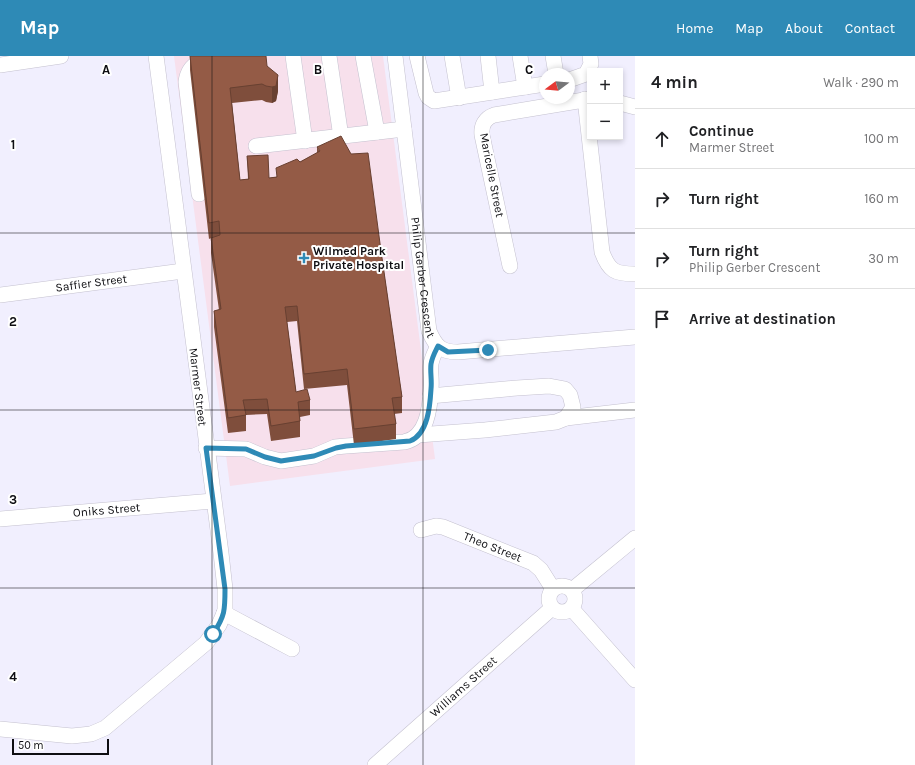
<!DOCTYPE html>
<meta charset="utf-8">
<style>
:root{--surface:#fff;--page:#f2f2f2;--text:#202124;--muted:#757577;--line:#e0e0e0;--accent:#2e8ab6}
body{margin:0;font-family:Karla,sans-serif;background:var(--page);color:var(--text)}
.controls{position:absolute;right:12px;top:12px;display:grid;overflow:hidden;border-radius:0px;box-shadow:0 2px 6px #0003}
.controls button{width:36px;height:36px;display:grid;place-items:center;padding:0;border:0;border-bottom:1px solid var(--line);background:var(--surface);color:var(--text);font:20px sans-serif}
.compass{position:absolute;left:539px;top:12px;width:36px;height:36px;border-radius:50%;background:var(--surface);box-shadow:0 2px 6px #0003;rotate:254deg}
.scale{position:absolute;left:12px;bottom:10px;width:97px;box-sizing:border-box;padding-left:4px;border:2px solid #0e0e12;border-top:0;font-size:11px;line-height:14px;white-space:nowrap;color:#0e0e12;-webkit-text-stroke:3px #fff;paint-order:stroke}
.stop{position:absolute;width:12px;height:12px;margin:-9px;border:3px solid #2e8ab6;border-radius:50%;background:#fff}
.stop.end{background:#2e8ab6;border-color:#fff;box-shadow:0 1px 4px #0008}
.list{margin:0;padding:0;list-style:none}
h2{display:flex;justify-content:space-between;align-items:center;height:52px;margin:0;padding:0 16px;font-size:17px}
h2 small{font-size:13px;font-weight:400;color:var(--muted)}
.list li{display:grid;grid-template-columns:26px 1fr auto;gap:12px;align-items:center;box-sizing:border-box;height:60px;padding:0 16px;border-top:1px solid var(--line)}
.list b{display:block;font-size:15px;white-space:nowrap}
.list p{margin:0;font-size:13px;white-space:nowrap;color:var(--muted)}
.list em{font-size:13px;font-style:normal;color:var(--muted)}
.icon{flex:none;width:22px;height:22px;fill:none;stroke:currentColor;stroke-width:2;stroke-linecap:round;stroke-linejoin:round}
.map{position:relative;flex:none;width:635px;height:709px;overflow:hidden}
header{display:flex;align-items:center;gap:24px;box-sizing:border-box;height:56px;padding:0 20px;background:var(--accent);color:#fff}
header strong{font-size:19px}
nav{display:flex;gap:22px;margin-inline-start:auto;font-size:14px}
main{display:flex}
aside{flex:1;background:var(--surface)}
.map>svg:first-child{display:block}
.medical{fill:#f7e0ec}
.lines{fill:none;stroke-linecap:round;stroke-linejoin:round}
.minor-casing{stroke:#c4c1cf;stroke-width:16}
.minor{stroke:#fff;stroke-width:15}
.wall{fill:#7f4e3c}
.shaded-wall{fill:#684031}
.building{fill:#945b46;stroke:#684031}
.route{stroke:#2e8ab6;stroke-width:5}
.grid{fill:none;stroke:#0e0e12;stroke-width:1;stroke-opacity:0.55}
.poi-dot{fill:#2e8ab6;stroke:#fff;stroke-width:1.5}
.labels{text-anchor:middle;dominant-baseline:central;stroke-width:4;stroke-linejoin:round;paint-order:stroke}
.street-label{font-size:12px;fill:#0e0e12;stroke:#fff}
.poi-label{font-size:12px;font-weight:bold;fill:#0e0e12;stroke:#fff;text-anchor:start}
.grid-label{font-size:13px;text-anchor:middle;font-weight:bold;fill:#0e0e12;stroke:#fff;stroke-width:4;stroke-linejoin:round;paint-order:stroke}
</style>
<header>
<strong>Map</strong>
<nav><a>Home</a><a>Map</a><a>About</a><a>Contact</a></nav>
</header>
<main>
<div class="map">
<svg width="635" height="709" viewBox="0 0 635 709">
<rect width="100%" height="100%" fill="#f1effe"/>
<polygon class="medical" points="174,0 383,0 435,403 230,430"/>
<g class="lines">
<defs>
<g id="minor">
<polyline points="293,0 305,85"/>
<polyline points="329,0 341,81"/>
<polyline points="363,0 377,76"/>
<path id="s1" d="M395 0 429 275C436 291 441 296 458 296L635 281"/>
<polyline points="417,0 426,37 428,41 434,45 545,28"/>
<polyline points="452,0 459,42"/>
<polyline points="488,0 492,36"/>
<polyline points="520,0 525,31"/>
<polyline points="553,0 556,18"/>
<polyline points="0,9 61,0"/>
<polyline points="569,24 586,18 591,8 590,0"/>
<path d="M585 43 602 196C609 215 615 218 635 218"/>
<polyline points="620,47 635,51"/>
<polyline points="256,90 404,73"/>
<path d="M199 138 186 26C189 2 210 3 229 0"/>
<path d="M510 210 482 79C481 70 485 62 494 59L590 43"/>
<path id="s2" d="M0 239 183 215"/>
<polyline points="566,362 635,354"/>
<polyline points="418,379 485,374 556,366 566,362 573,351 570,339 565,333 549,330 517,332 430,340"/>
<path d="M206 392 246 393 265 401 281 405 314 400 335 391 346 390 404 386C427 382 430 352 431 332 432 324 430 316 431 308 432 301 435 296 438 290"/>
<path id="s3" d="M0 463 213 445"/>
<path id="s4" d="M421 474 436 470 443 471 533 507 541 514 553 533"/>
<circle cx="562" cy="543" r="13"/>
<polyline points="572,534 635,482"/>
<polyline points="572,553 635,624"/>
<polyline points="224,557 292,593"/>
<polyline points="0,673 72,680 91,678 105,672 206,587 219,569 225,555 225,533 221,497 156,0"/>
<path id="s5" d="M375 709 552 552"/>
</g>
</defs>
<use href="#minor" class="minor-casing"/>
<use href="#minor" class="minor"/>
</g>
<polygon class="wall" points="190,0 267,10 278,35 276,45 272,47 266,46 262,44 232,47 240,124 248,123 247,100 269,122 276,121 300,106 317,97 317,91 381,195 402,341 402,357 394,358 396,368 396,383 354,389 347,329 304,333 297,265 287,266 296,336 310,344 310,359 300,361 300,381 271,385 267,358 246,359 246,375 228,377 214,271 214,255 219,254 211,197 211,182 209,183 190,14"/>
<polygon class="shaded-wall" points="278,19 278,35 276,45 272,47 272,31"/>
<polygon class="building" points="190,0 266,0 267,10 278,19 276,30 272,31 266,30 262,28 230,32 240,124 249,123 247,100 268,99 269,122 277,121 276,112 297,103 300,106 320,95 317,91 341,80 351,98 368,97 381,195 402,341 392,342 396,368 354,373 347,313 304,318 297,250 285,251 296,336 307,333 310,344 298,346 300,365 271,370 267,343 243,344 246,359 228,362 214,255 221,253 211,182 220,179 219,165 209,167"/>
<g class="lines">
<path class="route" d="M213 578C225 560 225 554 225 533L206 392 246 393 265 401 281 405 314 400 336 392 346 390 410 385C428 378 430 350 431 333 432 324 430 316 431 308 432 301 435 296 438 290L448 296 488 294"/>
</g>
<path class="grid" d="M212 0V709M423 0V709M0 177H635M0 354H635M0 532H635"/>
<path class="poi-dot" d="M302 196h4v4h4v4h-4v4h-4v-4h-4v-4h4z"/>
<g class="labels">
<g class="street-label">
<text transform="translate(492 119) rotate(79)">Maricelle Street</text>
<text stroke="none"><textPath href="#s1" startOffset="223">Philip Gerber Crescent</textPath></text>
<text stroke="none"><textPath href="#s2" startOffset="92">Saffier Street</textPath></text>
<text transform="translate(198 331) rotate(83)">Marmer Street</text>
<text stroke="none"><textPath href="#s3" startOffset="107">Oniks Street</textPath></text>
<text stroke="none"><textPath href="#s4" startOffset="76">Theo Street</textPath></text>
<text stroke="none"><textPath href="#s5" startOffset="118">Williams Street</textPath></text>
</g>
<g class="poi-label">
<text x="313" y="195">Wilmed Park<tspan x="313" dy="14">Private Hospital</tspan></text>
</g>
</g>
<g class="grid-label">
<text x="106" y="18">A</text>
<text x="318" y="18">B</text>
<text x="529" y="18">C</text>
<text x="13" y="93">1</text>
<text x="13" y="270">2</text>
<text x="13" y="448">3</text>
<text x="13" y="625">4</text>
</g>
</svg>
<div class="controls">
<button>+</button>
<button>−</button>
</div>
<svg class="compass" viewBox="-18 -18 36 36"><path d="M0-13l5 13h-10z" fill="#e53935"/><path d="M0 13l5-13h-10z" fill="#757577"/></svg>
<div class="scale">50 m</div>
<div class="stop" style="left:213px;top:578px"></div>
<div class="stop end" style="left:488px;top:294px"></div>
</div>
<aside>
<h2>4 min<small>Walk · 290 m</small></h2>
<ul class="list">
<li><svg class="icon" aria-label="ahead" viewBox="0 0 24 24"><path d="M12 20V5M6 11l6-6 6 6"/></svg><div><b>Continue</b><p>Marmer Street</p></div><em>100 m</em></li>
<li><svg class="icon" aria-label="right" viewBox="0 0 24 24"><path d="M7 20v-9h11M14 6l5 5-5 5"/></svg><div><b>Turn right</b></div><em>160 m</em></li>
<li><svg class="icon" aria-label="right" viewBox="0 0 24 24"><path d="M7 20v-9h11M14 6l5 5-5 5"/></svg><div><b>Turn right</b><p>Philip Gerber Crescent</p></div><em>30 m</em></li>
<li><svg class="icon" aria-label="arrive" viewBox="0 0 24 24"><path d="M6 21V4h12l-3 4 3 4H6"/></svg><div><b>Arrive at destination</b></div></li>
</ul>
</aside>
</main>
